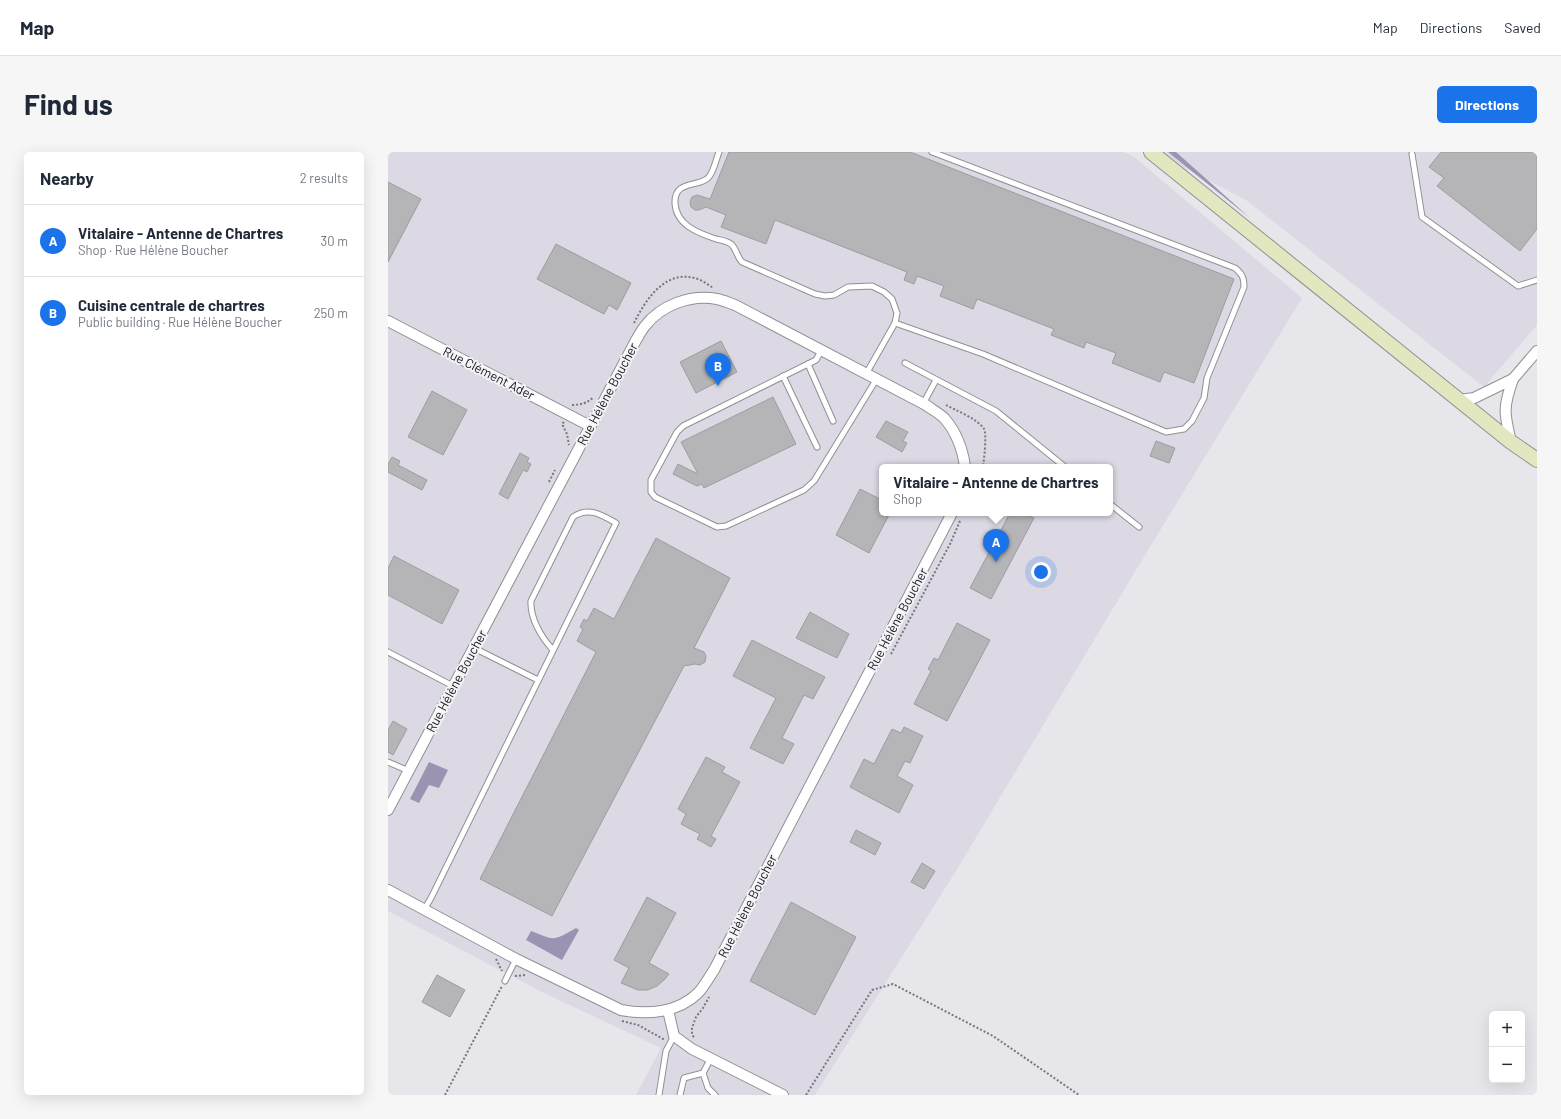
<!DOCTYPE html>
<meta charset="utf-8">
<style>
:root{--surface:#fff;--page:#f6f6f7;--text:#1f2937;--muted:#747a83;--line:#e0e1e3;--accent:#1a73e8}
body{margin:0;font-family:Barlow,sans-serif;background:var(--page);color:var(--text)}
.controls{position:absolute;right:12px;bottom:12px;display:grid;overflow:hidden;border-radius:6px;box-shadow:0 4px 16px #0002}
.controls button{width:36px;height:36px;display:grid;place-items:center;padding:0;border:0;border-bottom:1px solid var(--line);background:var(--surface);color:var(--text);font:20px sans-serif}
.you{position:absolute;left:653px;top:420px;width:14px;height:14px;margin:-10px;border:3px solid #fff;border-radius:50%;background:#1a73e8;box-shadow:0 0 0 6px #1a73e833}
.badge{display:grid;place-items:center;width:26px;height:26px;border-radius:50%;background:var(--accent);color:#fff;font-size:13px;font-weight:700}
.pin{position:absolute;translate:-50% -33px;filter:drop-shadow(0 1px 2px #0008)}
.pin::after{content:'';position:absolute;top:21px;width:14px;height:12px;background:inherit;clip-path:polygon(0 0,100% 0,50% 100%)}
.popup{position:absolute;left:491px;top:312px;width:234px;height:52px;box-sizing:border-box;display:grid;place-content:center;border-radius:6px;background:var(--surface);filter:drop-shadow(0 1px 3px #0005);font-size:13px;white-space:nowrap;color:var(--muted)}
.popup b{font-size:15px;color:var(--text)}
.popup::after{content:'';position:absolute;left:50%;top:100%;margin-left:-8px;border:8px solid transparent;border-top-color:var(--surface)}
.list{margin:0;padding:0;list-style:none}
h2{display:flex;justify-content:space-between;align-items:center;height:52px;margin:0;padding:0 16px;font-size:17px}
h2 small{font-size:13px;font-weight:400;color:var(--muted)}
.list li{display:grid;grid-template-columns:26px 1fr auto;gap:12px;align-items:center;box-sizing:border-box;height:72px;padding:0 16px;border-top:1px solid var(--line)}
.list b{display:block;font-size:15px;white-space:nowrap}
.list p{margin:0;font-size:13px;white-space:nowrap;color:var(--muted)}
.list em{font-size:13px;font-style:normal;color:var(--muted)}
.map{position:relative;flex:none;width:1149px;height:943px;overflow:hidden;border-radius:6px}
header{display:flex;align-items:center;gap:24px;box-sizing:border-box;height:56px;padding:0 20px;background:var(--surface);border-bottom:1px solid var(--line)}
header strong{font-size:19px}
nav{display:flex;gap:22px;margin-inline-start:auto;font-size:14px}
.intro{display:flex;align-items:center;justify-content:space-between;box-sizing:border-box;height:96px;padding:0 24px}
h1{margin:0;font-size:28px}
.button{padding:10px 18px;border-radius:6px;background:var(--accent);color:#fff;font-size:14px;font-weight:700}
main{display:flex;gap:24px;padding:0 24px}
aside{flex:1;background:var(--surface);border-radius:6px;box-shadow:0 4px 16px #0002}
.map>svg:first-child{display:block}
.built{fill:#dcd9e4;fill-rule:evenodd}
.water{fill:#9b93b2}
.building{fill:#b5b4b7;stroke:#9d9da0}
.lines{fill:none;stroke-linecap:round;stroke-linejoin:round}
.lane-casing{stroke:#919093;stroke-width:7}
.street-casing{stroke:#919093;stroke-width:12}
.secondary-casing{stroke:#919093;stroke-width:16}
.path{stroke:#777679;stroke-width:2;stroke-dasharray:2 2;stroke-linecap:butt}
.lane{stroke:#fff;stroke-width:5}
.street{stroke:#fff;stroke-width:10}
.secondary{stroke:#e3e7c0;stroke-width:14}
.labels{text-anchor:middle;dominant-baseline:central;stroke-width:4;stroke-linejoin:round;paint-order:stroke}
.street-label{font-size:13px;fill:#151516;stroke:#f4f3f7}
</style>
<header>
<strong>Map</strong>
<nav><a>Map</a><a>Directions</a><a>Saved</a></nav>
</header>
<div class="intro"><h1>Find us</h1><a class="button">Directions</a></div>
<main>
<aside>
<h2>Nearby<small>2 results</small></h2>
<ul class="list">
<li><span class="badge">A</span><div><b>Vitalaire - Antenne de Chartres</b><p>Shop · Rue Hélène Boucher</p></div><em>30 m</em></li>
<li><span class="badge">B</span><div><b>Cuisine centrale de chartres</b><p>Public building · Rue Hélène Boucher</p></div><em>250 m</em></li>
</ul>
</aside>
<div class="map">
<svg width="1149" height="943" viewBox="0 0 1149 943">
<rect width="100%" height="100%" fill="#e7e6ea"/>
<g class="built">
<path d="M0 0H735L745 4 914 146 757 403 568 719 427 943H248L273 896 156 841 0 759ZM494 315H722V361H494Z"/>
<polygon points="766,0 1149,0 1149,173 1096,235 858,48"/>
</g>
<g class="water">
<polygon points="780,0 788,0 862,66"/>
<polygon points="41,610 60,618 51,636 41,633 31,651 22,647"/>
<path d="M188 776 191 778 174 808 138 788 143 779C167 788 164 790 188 776Z"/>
</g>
<g class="building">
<polygon points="341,0 522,0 846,127 806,231 776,220 772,230 724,211 728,201 698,190 696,196 663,183 666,177 589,147 585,157 552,144 556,134 529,124 526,132 516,128 519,120 387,68 378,92 333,75 338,63 318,55 311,58 307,58 303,55 302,50 304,45 309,43 322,47"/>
<polygon points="1053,0 1149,0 1149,77 1132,99 1049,34 1056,26 1041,15"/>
<polygon points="0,30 33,47 0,110"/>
<polygon points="168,92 243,131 229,158 221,153 216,162 149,127"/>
<polygon points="333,189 349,220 308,241 292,210"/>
<polygon points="44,239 79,258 55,303 20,285"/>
<polygon points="385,245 408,292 316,336 314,332 309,334 285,322 290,312 310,322 293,290"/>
<polygon points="498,269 520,280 515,289 519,291 514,300 488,285"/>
<polygon points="768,289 787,296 781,311 762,304"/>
<polygon points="132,301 141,306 139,310 143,312 139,320 135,318 120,347 111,342"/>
<polygon points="4,305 12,309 10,313 39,328 34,338 0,320 0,312"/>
<polygon points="472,337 494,348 494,361 502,361 481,401 448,383"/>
<polygon points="622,361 636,361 646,366 603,447 582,436"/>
<polygon points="268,386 342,426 306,496 316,500 318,504 317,510 312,513 307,512 296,514 164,764 92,727 208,500 189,489 195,477 192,475 196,467 199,469 206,456 226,467"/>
<polygon points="6,404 71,438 54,472 0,443 0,416"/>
<polygon points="422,460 461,482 449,506 408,486"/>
<polygon points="569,471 602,488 559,569 526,552 543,519 540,517 546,506 550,508"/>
<polygon points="364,488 437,525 425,547 416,543 394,586 406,592 395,612 362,596 388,546 345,524"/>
<polygon points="5,569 19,577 5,603 0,600 0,578"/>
<polygon points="516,575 535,584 522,611 517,609 509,624 525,633 511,661 462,635 476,607 486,612 504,577 513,581"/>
<polygon points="318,605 337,615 334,620 352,630 323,684 328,687 323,695 309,687 312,682 293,672 298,662 290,657"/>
<polygon points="468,678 493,691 487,703 462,690"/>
<polygon points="534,711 547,719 536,737 523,730"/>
<polygon points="259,745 288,761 261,811 281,822 277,827 269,834 260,838 250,838 233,831 241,816 226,808"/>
<polygon points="403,750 468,785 427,863 362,829"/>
<polygon points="49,823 77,838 62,865 34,850"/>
</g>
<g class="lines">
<defs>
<g id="lane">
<path d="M331 0C328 7 326 20 320 26 311 35 286 28 287 51 288 73 310 81 328 87 333 88 339 89 343 92 348 96 349 105 354 110L427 142 437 144 446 143 460 135 484 134 496 140 504 147 509 161 507 171 478 222"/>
<polyline points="1024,2 1034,65 1130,134 1149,128"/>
<path d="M507 171 595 202 778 280 796 277 804 269 816 246 819 226 856 135C856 125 854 122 847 116L544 0"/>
<polyline points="433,199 428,208 295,274 289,280 263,328 263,340 267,345 329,375 338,374 416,338 426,329 488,228"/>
<polyline points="517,211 608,259 677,315"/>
<polyline points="420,212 445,269"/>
<polyline points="395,224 429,295"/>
<polyline points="535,252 548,228"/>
<polyline points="722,352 751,375"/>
<polyline points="86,496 150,528"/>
<polyline points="0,500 65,534"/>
<polyline points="0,610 21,619"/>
<path d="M36 758 43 746 228 371C214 363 200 354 185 365L143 449C142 466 153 485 165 498"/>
<polyline points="117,829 128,807"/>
<polyline points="323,906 315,921 320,936 327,943"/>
<polyline points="271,943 278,899 286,884"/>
<polyline points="292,943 296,926 315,921"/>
</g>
<g id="street">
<polyline points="0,169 202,274"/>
<polyline points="1125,227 1149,199"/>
<path d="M1071 248 1086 246 1125 227C1115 255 1116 261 1123 290"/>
<path d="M0 658 247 190C250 185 253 179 257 174 273 153 303 142 329 147 335 148 341 151 347 153L538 253C543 257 551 261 556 266 568 279 575 298 577 315"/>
<path d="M0 738 128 807 233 858C259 863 290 861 310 841 316 835 321 825 326 818L564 361"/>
<polyline points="280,858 286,884 304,897 395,943"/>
</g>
<polyline id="secondary" points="763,0 1123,290 1149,308"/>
</defs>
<use href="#lane" class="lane-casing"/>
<use href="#street" class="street-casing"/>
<use href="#secondary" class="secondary-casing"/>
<g class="path">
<path d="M246 171C258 147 278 116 310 127 316 129 321 134 326 136"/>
<path d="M184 253C193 253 199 251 206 245"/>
<path d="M558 253C567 258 590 267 596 277 599 283 596 307 595 315"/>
<polyline points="176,270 174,272 179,282 181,293"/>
<polyline points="161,330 167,318"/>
<polyline points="503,502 562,392 572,369"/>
<polyline points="108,807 114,819"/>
<polyline points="127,824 138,823"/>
<polyline points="234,869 250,873 277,888"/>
<polyline points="306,885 304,883 304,876 308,865 315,856 321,845"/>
<polyline points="57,943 114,834"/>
<polyline points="418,943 484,838 505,832 605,884 691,943"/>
</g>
<use href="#lane" class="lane"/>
<use href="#street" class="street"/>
<use href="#secondary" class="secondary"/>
</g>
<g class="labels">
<g class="street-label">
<text transform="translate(101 221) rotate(27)">Rue Clément Ader</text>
<text transform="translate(219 242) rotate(-62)">Rue Hélène Boucher</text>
<text transform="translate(509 467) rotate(-62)">Rue Hélène Boucher</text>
<text transform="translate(68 529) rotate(-62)">Rue Hélène Boucher</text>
<text transform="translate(359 754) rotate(-63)">Rue Hélène Boucher</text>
</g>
</g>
</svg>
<div class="controls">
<button>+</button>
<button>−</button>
</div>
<div class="you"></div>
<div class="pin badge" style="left:608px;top:410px">A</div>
<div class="popup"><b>Vitalaire - Antenne de Chartres</b>Shop</div>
<div class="pin badge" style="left:330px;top:234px">B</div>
</div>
</main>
